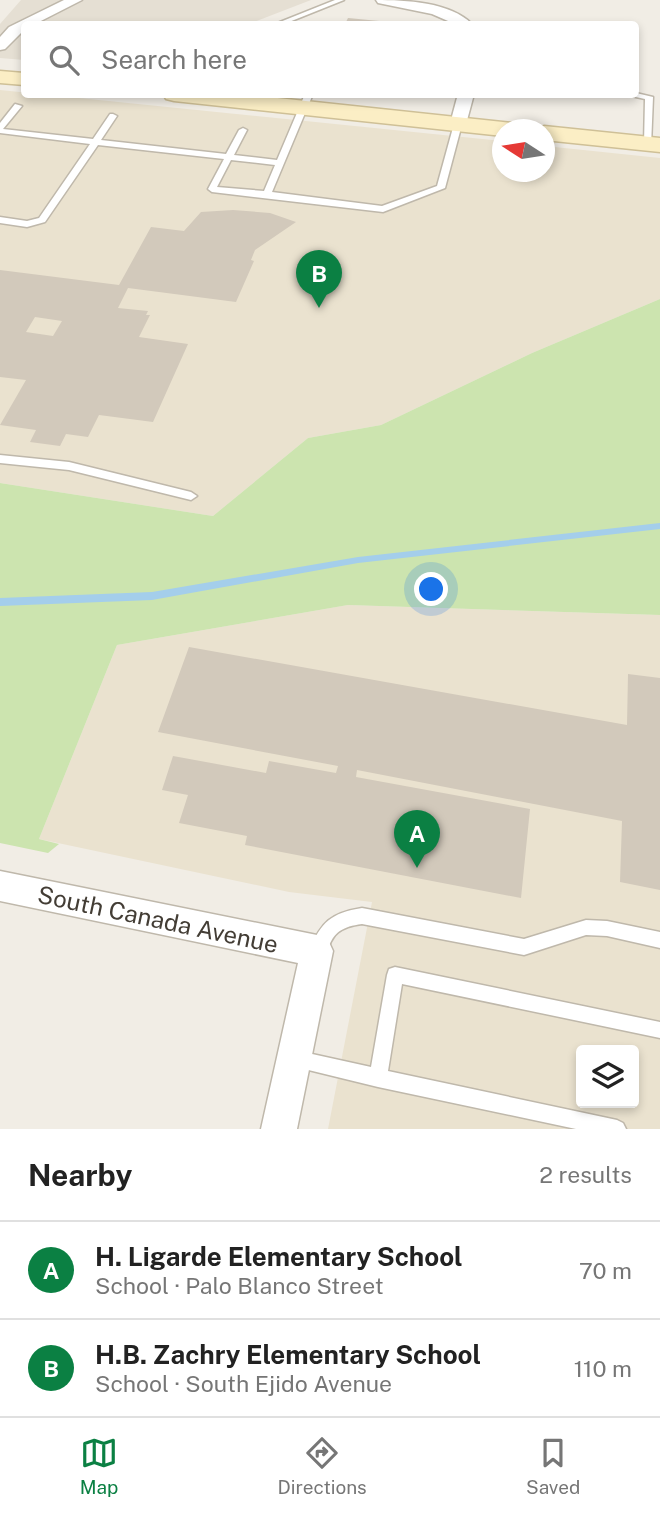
<!DOCTYPE html>
<meta charset="utf-8">
<style>
:root{--surface:#fff;--page:#f2f2f2;--text:#222;--muted:#767676;--line:#e0e0e0;--accent:#0b8043}
body{margin:0;font-family:"Public Sans",sans-serif;background:var(--page);color:var(--text)}
.controls{position:absolute;right:21px;bottom:21px;display:grid;overflow:hidden;border-radius:7px;box-shadow:0 4px 10px #0003}
.controls button{width:63px;height:63px;display:grid;place-items:center;padding:0;border:0;border-bottom:2px solid var(--line);background:var(--surface);color:var(--text);font:35px sans-serif}
.compass{position:absolute;left:492px;top:119px;width:63px;height:63px;border-radius:50%;background:var(--surface);box-shadow:0 4px 10px #0003;rotate:282deg}
.you{position:absolute;left:432px;top:590px;width:24px;height:24px;margin:-18px;border:5px solid #fff;border-radius:50%;background:#1a73e8;box-shadow:0 0 0 10px #1a73e833}
.badge{display:grid;place-items:center;width:46px;height:46px;border-radius:50%;background:var(--accent);color:#fff;font-size:23px;font-weight:700}
.pin{position:absolute;translate:-50% -58px;filter:drop-shadow(0 2px 4px #0008)}
.pin::after{content:'';position:absolute;top:37px;width:24px;height:21px;background:inherit;clip-path:polygon(0 0,100% 0,50% 100%)}
.list{margin:0;padding:0;list-style:none}
h2{display:flex;justify-content:space-between;align-items:center;height:91px;margin:0;padding:0 28px;font-size:30px}
h2 small{font-size:23px;font-weight:400;color:var(--muted)}
.list li{display:grid;grid-template-columns:46px 1fr auto;gap:21px;align-items:center;box-sizing:border-box;height:98px;padding:0 28px;border-top:2px solid var(--line)}
.list b{display:block;font-size:26px;white-space:nowrap}
.list p{margin:0;font-size:23px;white-space:nowrap;color:var(--muted)}
.list em{font-size:23px;font-style:normal;color:var(--muted)}
.icon{flex:none;width:38px;height:38px;fill:none;stroke:currentColor;stroke-width:2;stroke-linecap:round;stroke-linejoin:round}
.map{position:relative;flex:none;width:660px;height:1129px;overflow:hidden}
.search{position:absolute;background:var(--surface);box-shadow:0 4px 10px #0003;left:21px;right:21px;top:21px;height:77px;display:flex;align-items:center;gap:18px;box-sizing:border-box;padding:0 24px;border-radius:7px;color:var(--muted);font-size:26px}
.sheet{height:287px;background:var(--surface)}
nav{display:flex;justify-content:space-around;align-items:center;box-sizing:border-box;height:98px;border-top:2px solid var(--line);background:var(--surface);font-size:19px;color:var(--muted)}
nav a{display:grid;justify-items:center;gap:4px}
nav .on{color:var(--accent)}
.map>svg:first-child{display:block}
.residential{fill:#e5dfd3}
.education{fill:#eae2cf;fill-rule:evenodd}
.green{fill:#cce4af}
.lines{fill:none;stroke-linecap:round;stroke-linejoin:round}
.stream{fill:#a4ceeb;fill-rule:evenodd}
.building{fill:#d2c9bb;fill-rule:evenodd}
.lane-casing{stroke:#bfb8ab;stroke-width:3}
.street-casing{stroke:#bfb8ab;stroke-width:3}
.secondary-casing{stroke:#cfc097;stroke-width:3}
.lane{fill:#fff;fill-rule:evenodd}
.street{fill:#fff;fill-rule:evenodd}
.secondary{fill:#fbeec5;fill-rule:evenodd}
.labels{text-anchor:middle;dominant-baseline:central;stroke-width:6;stroke-linejoin:round;paint-order:stroke}
.near-street-label{font-size:24px;fill:#433d35;stroke:#fff}
</style>
<div class="map">
<svg width="660" height="1129" viewBox="0 0 660 1129">
<rect width="100%" height="100%" fill="#f1ede5"/>
<polygon class="residential" points="21,0 311,0 249,24 24,24 24,60 0,58 0,24"/>
<g class="education">
<polygon points="0,90 502,141 503,172 544,172 545,146 660,158 660,299 532,353 381,425 308,438 213,516 0,483"/>
<path d="M348 605 660 615V1129H328L372 902 289 892 39 839 117 645ZM581 1050H634V1103H581Z"/>
</g>
<polygon class="green" points="660,299 660,615 348,605 117,645 39,839 59,844 48,853 0,843 0,483 213,516 308,438 381,425 532,353"/>
<g class="lines">
<polygon class="stream" points="660,523 660,529 358,563 152,600 0,606 0,598 152,592 358,557"/>
</g>
<g class="building">
<polygon points="348,18 400,23 400,24 345,24"/>
<path d="M233 210 270 213 296 222 255 250 251 260 254 261 236 302 128 288 118 308 148 311 146 315H150L139 337 188 344 153 422 99 415 88 437 66 434 60 446 30 442 36 430 0 425 26 380 0 377V270L119 285 151 227 184 231 201 212ZM35 317 62 321 53 336 26 332Z"/>
<polygon points="189,647 627,725 628,674 660,678 660,890 620,882 622,821 357,770 356,777 530,809 521,898 245,845 247,836 179,823 188,795 162,790 173,756 266,773 269,761 336,773 338,766 158,732"/>
</g>
<g class="lines">
<defs>
<g id="lane">
<polygon points="335,0 344,0 284,24 275,24"/>
<polygon points="636,93 653,97 651,146 644,144 645,99 622,94 636,94"/>
<path d="M305 94H313L272 192 382 206 437 186 454 124 458 122 462 124 445 188 383 212 212 192 208 189 224 159 98 145 45 222 27 227 0 223V217L27 221 39 218 90 144 0 133V123L15 104 22 106 3 129 93 139 110 114H113L117 116 101 140 226 154 239 130 243 128 247 130 234 155 277 160ZM231 160 275 165 264 191 217 187Z"/>
<polygon points="0,455 69,462 191,492 197,496 191,500 69,470 0,463"/>
<path d="M362 908 524 939 586 920 607 921 660 932V948L607 936 586 935 524 955 362 924C322 929 336 951 317 959L311 957 309 951C321 922 331 913 362 908Z"/>
<polygon points="395,967 660,1022 660,1038 402,984 388,1071 617,1120 623,1123 626,1129 576,1129 378,1087 288,1065 285,1059 288,1053 294,1050 371,1067 387,975 389,969"/>
</g>
<g id="street">
<polygon points="64,0 82,0 35,24 24,24 24,30 5,49 0,50 0,37 9,27"/>
<path d="M376 0C406 0 450 2 472 24H455L432 14 378 3Z"/>
<polygon points="458,94 474,94 466,124 458,129 450,124"/>
<polygon points="0,871 317,935 328,940 333,951 297,1129 261,1129 298,963 0,901"/>
</g>
<g id="secondary">
<polygon points="0,71 24,73 24,85 0,83"/>
<polygon points="163,94 241,94 512,123 520,125 523,130 503,130 503,136 174,101 166,99"/>
<polygon points="544,126 660,138 660,152 544,140 544,130 535,130"/>
</g>
</defs>
<use href="#lane" class="lane-casing"/>
<use href="#street" class="street-casing"/>
<use href="#secondary" class="secondary-casing"/>
<use href="#lane" class="lane"/>
<use href="#street" class="street"/>
<use href="#secondary" class="secondary"/>
</g>
<g class="labels">
<g class="near-street-label">
<text transform="translate(158 919) rotate(12)">South Canada Avenue</text>
</g>
</g>
</svg>
<div class="controls">
<button><svg class="icon" aria-label="layers" viewBox="0 0 24 24"><path d="M12 4l9 5-9 5-9-5zM3 14l9 5 9-5"/></svg></button>
</div>
<svg class="compass" viewBox="-18 -18 36 36"><path d="M0-13l5 13h-10z" fill="#e53935"/><path d="M0 13l5-13h-10z" fill="#767676"/></svg>
<div class="you"></div>
<div class="pin badge" style="left:417px;top:868px">A</div>
<div class="pin badge" style="left:319px;top:308px">B</div>
<div class="search"><svg class="icon" aria-label="search" viewBox="0 0 24 24"><circle cx="10" cy="10" r="6"/><path d="M15 15l6 6"/></svg>Search here</div>
</div>
<section class="sheet">
<h2>Nearby<small>2 results</small></h2>
<ul class="list">
<li><span class="badge">A</span><div><b>H. Ligarde Elementary School</b><p>School · Palo Blanco Street</p></div><em>70 m</em></li>
<li><span class="badge">B</span><div><b>H.B. Zachry Elementary School</b><p>School · South Ejido Avenue</p></div><em>110 m</em></li>
</ul>
</section>
<nav>
<a class="on"><svg class="icon" aria-label="map" viewBox="0 0 24 24"><path d="M3 6l6-2 6 2 6-2v14l-6 2-6-2-6 2zM9 4v14M15 6v14"/></svg>Map</a>
<a><svg class="icon" aria-label="directions" viewBox="0 0 24 24"><path d="M12 3l9 9-9 9-9-9zM9 14v-3h6M13 9l2 2-2 2"/></svg>Directions</a>
<a><svg class="icon" aria-label="saved" viewBox="0 0 24 24"><path d="M7 4h10v16l-5-4-5 4z"/></svg>Saved</a>
</nav>
